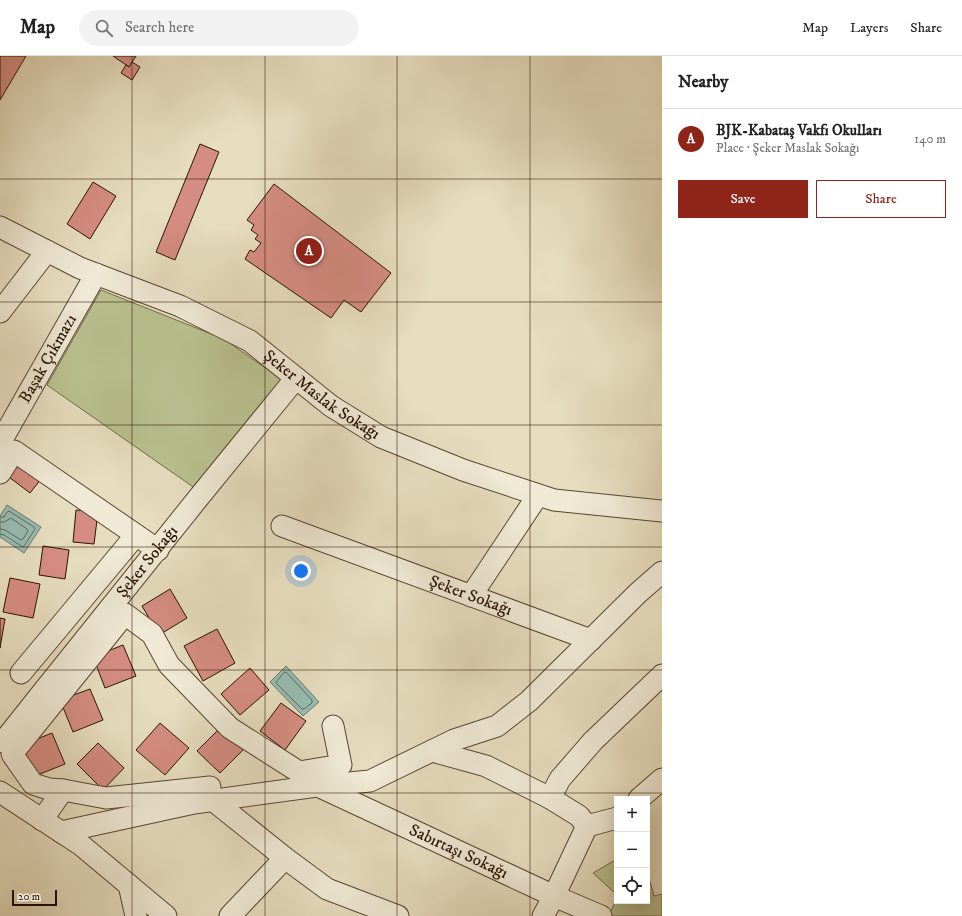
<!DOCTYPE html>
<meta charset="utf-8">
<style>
:root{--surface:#fff;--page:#f2f2f2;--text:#222;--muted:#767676;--line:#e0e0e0;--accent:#8f2418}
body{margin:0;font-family:"IM FELL DW Pica",serif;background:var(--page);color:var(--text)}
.controls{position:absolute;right:12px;bottom:12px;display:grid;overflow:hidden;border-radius:0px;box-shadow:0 4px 16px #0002}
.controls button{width:36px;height:36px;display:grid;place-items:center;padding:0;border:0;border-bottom:1px solid var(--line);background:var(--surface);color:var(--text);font:20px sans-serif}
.scale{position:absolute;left:12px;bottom:10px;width:45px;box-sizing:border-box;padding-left:4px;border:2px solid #291400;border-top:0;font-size:11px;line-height:14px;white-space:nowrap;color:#291400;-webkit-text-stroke:3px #efe9d5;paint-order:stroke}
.you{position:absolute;left:301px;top:515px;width:14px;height:14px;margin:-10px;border:3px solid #fff;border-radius:50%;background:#1a73e8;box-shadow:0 0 0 6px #1a73e833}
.badge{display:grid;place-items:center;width:26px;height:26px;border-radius:50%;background:var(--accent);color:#fff;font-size:13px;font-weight:700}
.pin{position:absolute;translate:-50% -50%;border:2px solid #fff;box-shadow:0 1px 4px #0006}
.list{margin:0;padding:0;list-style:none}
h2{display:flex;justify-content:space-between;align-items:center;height:52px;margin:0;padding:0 16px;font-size:17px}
h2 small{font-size:13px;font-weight:400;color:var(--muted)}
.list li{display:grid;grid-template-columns:26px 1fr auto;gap:12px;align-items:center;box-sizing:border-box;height:60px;padding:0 16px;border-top:1px solid var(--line)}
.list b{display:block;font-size:15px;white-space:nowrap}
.list p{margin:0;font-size:13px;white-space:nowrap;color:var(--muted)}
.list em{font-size:13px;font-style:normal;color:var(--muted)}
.actions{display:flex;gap:8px;padding:12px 16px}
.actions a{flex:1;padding:9px 0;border:1px solid var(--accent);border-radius:0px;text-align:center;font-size:14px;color:var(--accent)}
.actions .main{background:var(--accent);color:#fff}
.icon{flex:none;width:22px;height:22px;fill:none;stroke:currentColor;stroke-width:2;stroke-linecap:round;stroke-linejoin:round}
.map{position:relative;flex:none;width:662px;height:860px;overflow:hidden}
header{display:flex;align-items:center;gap:24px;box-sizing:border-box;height:56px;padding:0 20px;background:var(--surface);border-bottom:1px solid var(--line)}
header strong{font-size:19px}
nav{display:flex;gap:22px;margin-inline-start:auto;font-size:14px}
.search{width:280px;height:36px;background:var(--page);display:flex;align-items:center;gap:10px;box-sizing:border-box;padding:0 14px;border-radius:22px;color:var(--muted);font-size:15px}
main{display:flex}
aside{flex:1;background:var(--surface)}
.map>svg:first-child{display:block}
.green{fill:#b9c08f;stroke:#716a48}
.water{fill:#96bcb2;stroke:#6a796b}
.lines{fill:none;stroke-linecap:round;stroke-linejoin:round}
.shore{stroke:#606859;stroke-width:1}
.building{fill:#d58c82;stroke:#291400}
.minor-casing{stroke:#584630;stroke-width:23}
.minor{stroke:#efe9d5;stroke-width:21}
.grid{fill:none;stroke:#291400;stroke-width:1;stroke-opacity:0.55}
.labels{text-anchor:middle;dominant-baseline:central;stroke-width:3;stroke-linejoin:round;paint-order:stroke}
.street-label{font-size:17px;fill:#291400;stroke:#efe9d5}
</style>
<header>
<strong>Map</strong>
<div class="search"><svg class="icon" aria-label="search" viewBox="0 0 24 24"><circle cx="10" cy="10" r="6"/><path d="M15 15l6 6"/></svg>Search here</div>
<nav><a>Map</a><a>Layers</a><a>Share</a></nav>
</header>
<main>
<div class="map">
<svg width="662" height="860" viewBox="0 0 662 860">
<rect width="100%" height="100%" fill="#e6ddbf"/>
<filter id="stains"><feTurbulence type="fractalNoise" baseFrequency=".005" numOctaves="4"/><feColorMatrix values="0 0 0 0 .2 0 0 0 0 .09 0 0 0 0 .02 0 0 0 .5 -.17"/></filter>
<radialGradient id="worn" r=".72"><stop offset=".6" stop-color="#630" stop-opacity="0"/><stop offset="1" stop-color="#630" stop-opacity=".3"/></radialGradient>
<g class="green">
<polygon points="101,234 224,283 284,325 196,433 47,329"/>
<polygon points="617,803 617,839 593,817"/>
<polygon points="647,815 654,840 662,838 662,860 609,860 617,841 617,845 647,845"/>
</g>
<g class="water">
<polygon points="7,449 41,471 24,497 0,481 0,460"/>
<polygon points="286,610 319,646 303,660 270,626"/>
</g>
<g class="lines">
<g class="shore">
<polyline points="0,461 4,461 7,456 9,455 34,471 35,473 24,490 23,491 4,479 0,478"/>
<polyline points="0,466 4,466 11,462 27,473 28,475 23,483 21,484 5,474 0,473"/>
<polygon points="285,616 287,617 312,644 312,647 304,653 302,653 276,627 277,625"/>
</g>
</g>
<g class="building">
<polygon points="0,0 26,0 0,44"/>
<polygon points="113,0 136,0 129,11"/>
<polygon points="132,6 140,11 132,24 121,17 126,9 129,11"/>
<polygon points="200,88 219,96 175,204 156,196"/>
<polygon points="93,126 116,140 90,183 67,168"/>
<polygon points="274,128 391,217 361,256 344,244 331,262 245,203 250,194 254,196 261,187 255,183 258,179 251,174 254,169 247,164"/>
<polygon points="16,403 41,423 30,437 5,418"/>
<polygon points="76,454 98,456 94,488 73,486"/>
<polygon points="43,490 69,494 65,523 39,519"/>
<polygon points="10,522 40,528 33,562 3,556"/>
<polygon points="170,533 187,562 159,579 142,550"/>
<polygon points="0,562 5,563 0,592"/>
<polygon points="217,573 235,607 203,625 184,590"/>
<polygon points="123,589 136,620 105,632 93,601"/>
<polygon points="250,612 269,634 240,659 221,638"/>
<polygon points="90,633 103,664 73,676 60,644"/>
<polygon points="281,647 306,665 285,694 260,675"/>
<polygon points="160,667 189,692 165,719 136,694"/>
<polygon points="221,671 244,693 220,717 197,695"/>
<polygon points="52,677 65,708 35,720 22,689"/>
<polygon points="98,687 124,712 103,734 77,708"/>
</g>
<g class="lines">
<defs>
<g id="minor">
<path id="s1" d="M0 171 80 212 180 250 250 285 331 350 381 381 463 414 554 444 662 455"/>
<polyline points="0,256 47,195"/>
<path id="s2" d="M0 387 96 218"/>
<polyline points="0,417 14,395 158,494"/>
<path id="s3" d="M282 470 591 584"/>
<polyline points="471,540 538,439"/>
<polyline points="21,617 136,479"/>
<path id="s4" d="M3 686 38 642 199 441 296 322"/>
<polyline points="432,695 486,710 550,742"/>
<path id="s5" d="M318 730 554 840 601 860"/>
<polyline points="63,734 49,733 33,728 12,698 125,558 152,578 169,609 230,672 299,716 341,709 333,670"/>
<polyline points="0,736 81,789 166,860"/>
<polyline points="639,743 662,723"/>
<polyline points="214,745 285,802 327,833 398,860"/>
<polyline points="42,764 63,734 106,742 210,731"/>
<polyline points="587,770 617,762"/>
<polyline points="61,776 194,747 317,730 370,725 454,684 497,670 529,645 638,537 662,516"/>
<polyline points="129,829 136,860"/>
<polyline points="230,860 285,802"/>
<polyline points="543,860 554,840 587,770 579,760 550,742 560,723 593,685 662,619"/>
</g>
</defs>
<use href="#minor" class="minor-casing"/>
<use href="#minor" class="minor"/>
</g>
<path class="grid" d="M132 0V860M265 0V860M397 0V860M530 0V860M0 123H662M0 246H662M0 369H662M0 491H662M0 614H662M0 737H662"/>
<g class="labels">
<g class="street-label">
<text stroke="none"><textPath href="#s2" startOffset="97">Başak Çıkmazı</textPath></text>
<text stroke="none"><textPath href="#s1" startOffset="365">Şeker Maslak Sokağı</textPath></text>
<text stroke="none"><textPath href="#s4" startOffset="231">Şeker Sokağı</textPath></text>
<text stroke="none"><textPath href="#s3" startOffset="201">Şeker Sokağı</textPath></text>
<text stroke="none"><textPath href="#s5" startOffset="155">Sabırtaşı Sokağı</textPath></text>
</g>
</g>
<rect width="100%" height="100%" filter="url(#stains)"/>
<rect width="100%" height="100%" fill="url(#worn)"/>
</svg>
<div class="controls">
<button>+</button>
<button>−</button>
<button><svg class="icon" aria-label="locate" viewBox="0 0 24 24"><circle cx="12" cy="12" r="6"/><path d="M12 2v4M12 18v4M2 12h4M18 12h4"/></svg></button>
</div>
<div class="scale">20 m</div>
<div class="you"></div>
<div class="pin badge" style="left:309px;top:195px">A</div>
</div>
<aside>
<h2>Nearby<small></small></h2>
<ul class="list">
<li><span class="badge">A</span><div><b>BJK-Kabataş Vakfı Okulları</b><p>Place · Şeker Maslak Sokağı</p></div><em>140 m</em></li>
</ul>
<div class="actions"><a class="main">Save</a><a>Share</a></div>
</aside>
</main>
